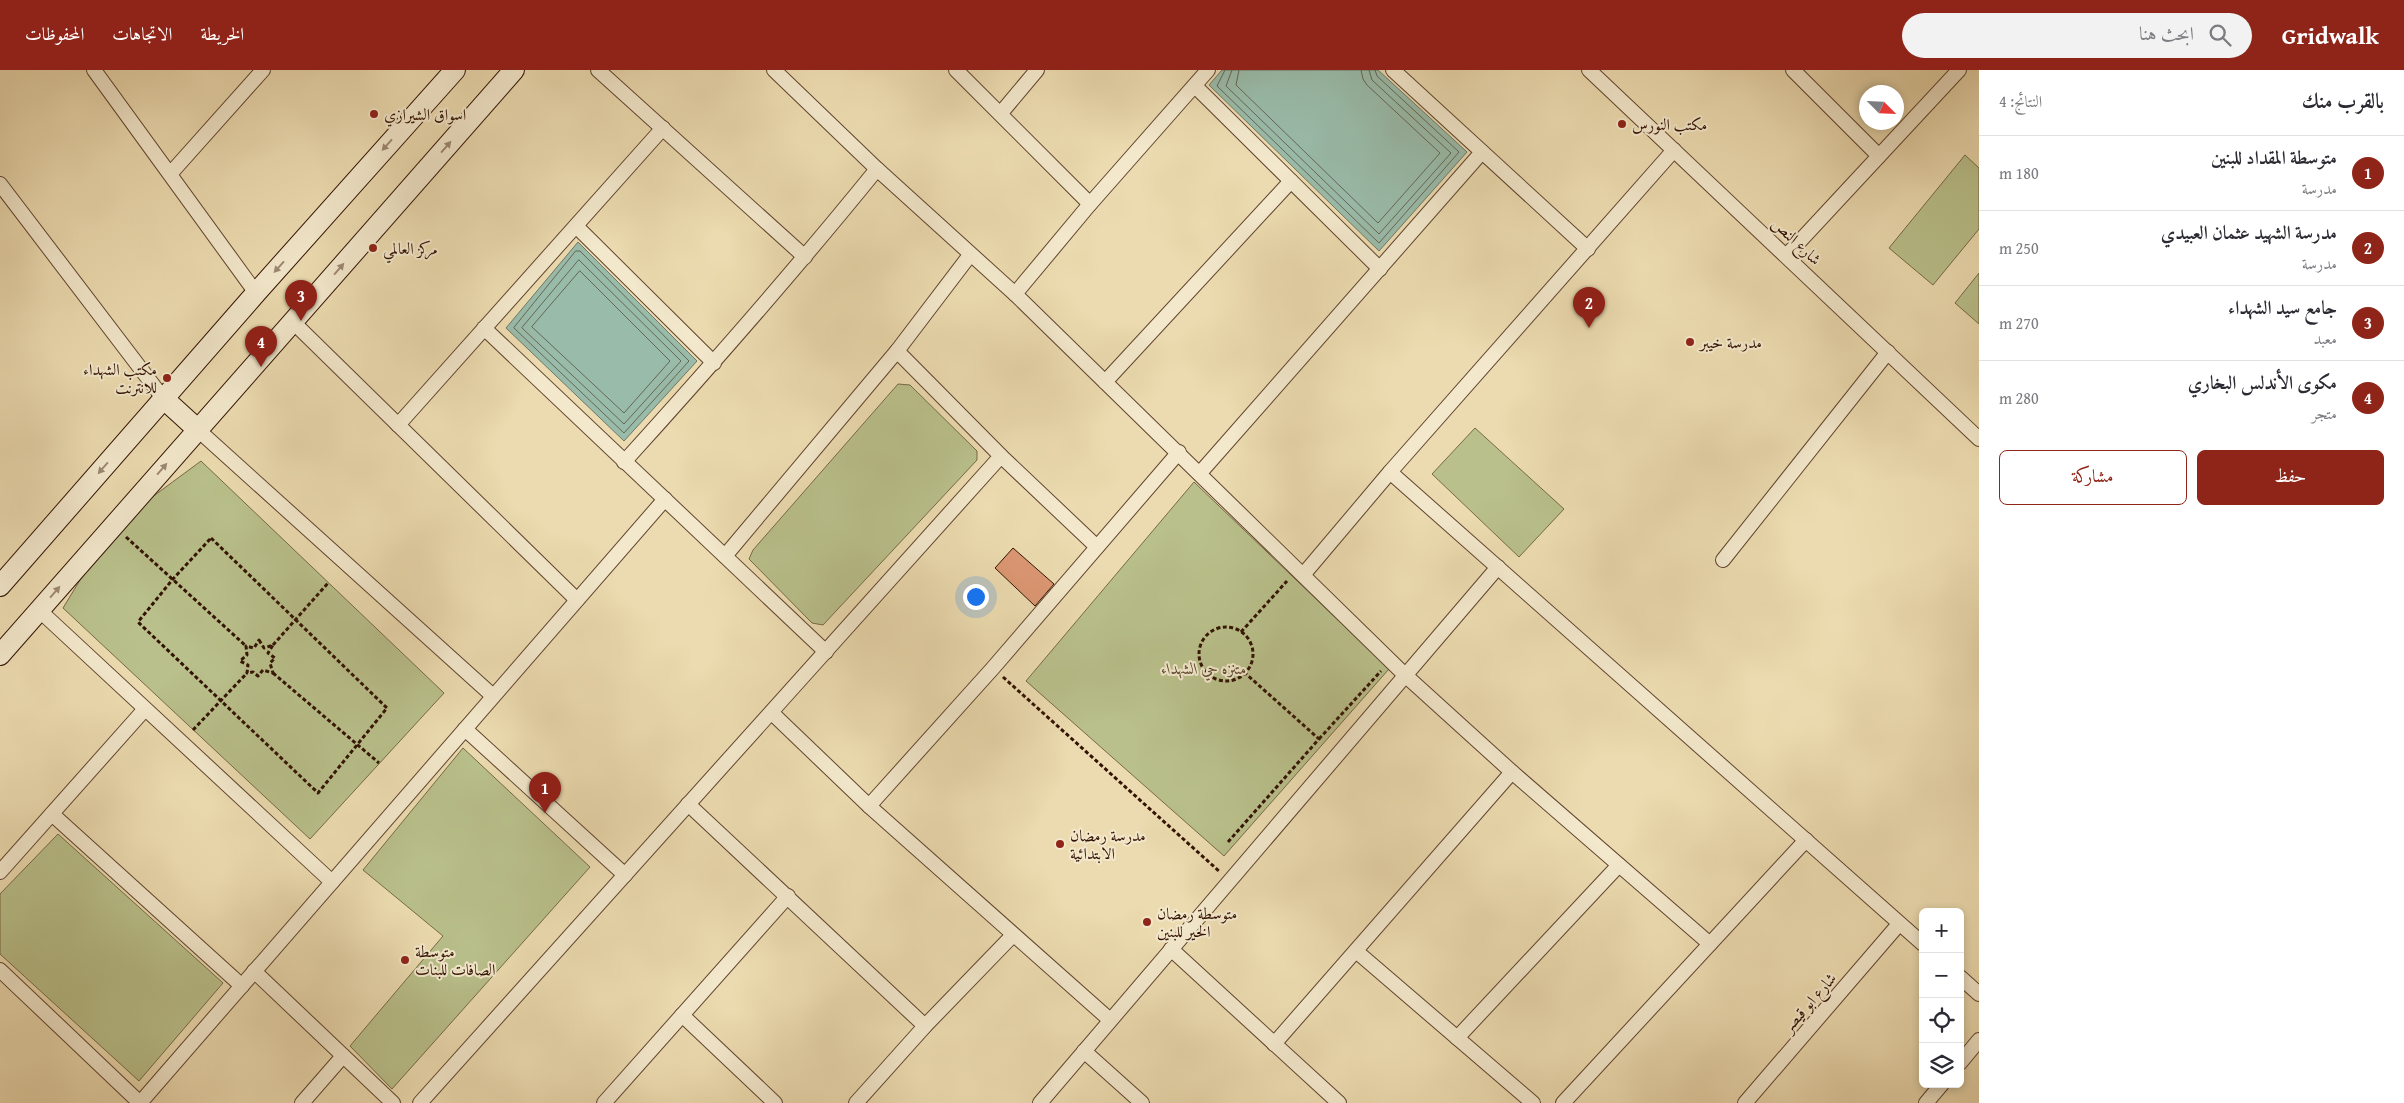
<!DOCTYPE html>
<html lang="ar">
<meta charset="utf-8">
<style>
:root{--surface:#fff;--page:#f2f2f3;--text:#2b2b33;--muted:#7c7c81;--line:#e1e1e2;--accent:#8f2418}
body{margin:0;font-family:"Gentium Book Plus",Amiri,serif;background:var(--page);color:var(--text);direction:rtl}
.controls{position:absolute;right:15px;bottom:15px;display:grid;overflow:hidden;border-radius:8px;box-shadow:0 2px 8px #0003}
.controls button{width:45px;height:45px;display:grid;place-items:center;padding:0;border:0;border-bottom:1px solid var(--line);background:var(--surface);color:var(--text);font:25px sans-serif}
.compass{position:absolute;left:1859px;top:15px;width:45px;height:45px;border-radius:50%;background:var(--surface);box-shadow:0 2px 8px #0003;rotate:114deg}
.you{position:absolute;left:975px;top:526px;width:18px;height:18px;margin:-12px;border:4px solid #fff;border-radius:50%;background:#1a73e8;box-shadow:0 0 0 8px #1a73e833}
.badge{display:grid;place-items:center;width:32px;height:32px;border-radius:50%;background:var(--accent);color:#fff;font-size:16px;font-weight:700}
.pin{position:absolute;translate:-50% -41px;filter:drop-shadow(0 1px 2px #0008)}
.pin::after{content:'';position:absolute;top:26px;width:18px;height:15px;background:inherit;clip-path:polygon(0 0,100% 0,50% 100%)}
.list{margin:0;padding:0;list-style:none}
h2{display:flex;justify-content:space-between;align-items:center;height:65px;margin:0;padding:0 20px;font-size:21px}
h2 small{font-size:16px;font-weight:400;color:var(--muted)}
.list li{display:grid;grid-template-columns:32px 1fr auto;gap:15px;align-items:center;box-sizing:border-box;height:75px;padding:0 20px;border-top:1px solid var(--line)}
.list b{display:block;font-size:19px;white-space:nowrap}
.list p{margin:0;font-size:16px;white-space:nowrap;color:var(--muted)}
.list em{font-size:16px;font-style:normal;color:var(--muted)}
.actions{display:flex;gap:10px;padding:15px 20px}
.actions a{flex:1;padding:11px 0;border:1px solid var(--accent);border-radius:8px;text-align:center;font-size:18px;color:var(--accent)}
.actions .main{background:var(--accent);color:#fff}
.icon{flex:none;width:28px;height:28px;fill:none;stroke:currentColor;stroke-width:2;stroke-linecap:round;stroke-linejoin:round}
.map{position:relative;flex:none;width:1979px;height:1033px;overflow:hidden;direction:ltr}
header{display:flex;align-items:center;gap:30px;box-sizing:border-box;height:70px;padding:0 25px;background:var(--accent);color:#fff}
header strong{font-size:24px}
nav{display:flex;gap:28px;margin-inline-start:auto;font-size:18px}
.search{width:350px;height:45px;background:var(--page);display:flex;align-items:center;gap:12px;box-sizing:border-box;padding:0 18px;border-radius:28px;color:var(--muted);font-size:19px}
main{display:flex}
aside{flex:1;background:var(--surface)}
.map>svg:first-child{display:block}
.green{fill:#b9c08b;stroke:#766947}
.water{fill:#99bba9;stroke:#707767}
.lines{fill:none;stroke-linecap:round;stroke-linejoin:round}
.shore{stroke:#666656;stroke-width:1}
.building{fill:#dc9773;stroke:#321203}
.minor-casing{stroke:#60442e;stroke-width:16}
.secondary-casing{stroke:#321203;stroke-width:22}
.path{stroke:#321203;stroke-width:3;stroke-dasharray:4 2.5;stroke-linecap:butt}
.minor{stroke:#f3e8cc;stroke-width:14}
.secondary{stroke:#f3e8cc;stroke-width:20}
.oneway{fill:#9c8872}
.poi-dot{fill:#8f2418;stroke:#f3e8cc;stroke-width:2}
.labels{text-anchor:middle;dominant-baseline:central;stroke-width:4;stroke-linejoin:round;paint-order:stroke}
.poi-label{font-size:16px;fill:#321203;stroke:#f3e8cc;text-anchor:start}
.street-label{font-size:16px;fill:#321203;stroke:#f3e8cc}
.park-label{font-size:16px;font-style:italic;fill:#5a462c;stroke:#f3e8cc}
</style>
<header>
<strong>Gridwalk</strong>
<div class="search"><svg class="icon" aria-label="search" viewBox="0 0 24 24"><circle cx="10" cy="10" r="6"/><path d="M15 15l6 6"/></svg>ابحث هنا</div>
<nav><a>الخريطة</a><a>الاتجاهات</a><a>المحفوظات</a></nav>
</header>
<main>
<aside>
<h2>بالقرب منك<small>النتائج: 4</small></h2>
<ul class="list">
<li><span class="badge">1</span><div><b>متوسطة المقداد للبنين</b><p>مدرسة</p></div><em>180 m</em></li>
<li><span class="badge">2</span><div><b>مدرسة الشهيد عثمان العبيدي</b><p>مدرسة</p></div><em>250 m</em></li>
<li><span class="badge">3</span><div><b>جامع سيد الشهداء</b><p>معبد</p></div><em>270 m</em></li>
<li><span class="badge">4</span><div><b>مكوى الأندلس البخاري</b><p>متجر</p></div><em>280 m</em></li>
</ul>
<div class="actions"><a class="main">حفظ</a><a>مشاركة</a></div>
</aside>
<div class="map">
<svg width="1979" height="1033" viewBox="0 0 1979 1033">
<rect width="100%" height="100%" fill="#ecdbb0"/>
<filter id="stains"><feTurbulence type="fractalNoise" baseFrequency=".004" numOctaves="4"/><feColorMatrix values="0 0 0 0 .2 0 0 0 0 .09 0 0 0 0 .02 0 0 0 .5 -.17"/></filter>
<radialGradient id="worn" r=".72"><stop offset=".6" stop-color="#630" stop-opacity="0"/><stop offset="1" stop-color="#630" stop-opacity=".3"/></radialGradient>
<g class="green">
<polygon points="1965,85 1979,98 1979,159 1933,215 1889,178"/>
<polygon points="1979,203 1979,254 1955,233"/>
<polygon points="898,314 910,315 977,381 977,390 823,555 812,553 749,489 753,480"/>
<polygon points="1475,358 1564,439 1519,487 1432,404"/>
<polygon points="201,391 444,623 310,769 63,538 113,456"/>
<polygon points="1194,412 1389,599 1224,786 1026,611"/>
<polygon points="463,678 590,797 392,1019 350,976 443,866 363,800"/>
<polygon points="58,764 223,913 139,1011 0,884 0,824"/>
</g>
<g class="water">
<polygon points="1222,0 1378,0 1467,82 1379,181 1209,15"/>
<polygon points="578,172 697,291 624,371 506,258"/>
</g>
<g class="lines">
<g class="shore">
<polyline points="1225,0 1217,16 1379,173 1459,82 1377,6 1375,0"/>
<polyline points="1232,0 1226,16 1379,164 1451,83 1372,10 1369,0"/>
<polyline points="1239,0 1236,15 1378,153 1440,83 1367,15 1363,9 1361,0"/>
<polygon points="576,181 580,181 689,291 624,363 514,258"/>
<polygon points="579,190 681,291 624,354 522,258"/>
<polygon points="580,201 670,291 624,343 532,257"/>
</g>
</g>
<polygon class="building" points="1013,478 1054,514 1035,536 995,498"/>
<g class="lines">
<defs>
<g id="minor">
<polyline points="94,0 256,223"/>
<polyline points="598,0 805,187"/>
<polyline points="774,0 877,99 1015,224 1405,605 1512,702 1710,874"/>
<polyline points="956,0 1090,134"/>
<polyline points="1393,0 1588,179"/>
<polyline points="1589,0 1979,369"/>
<polyline points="1793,0 1879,86"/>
<polyline points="1195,16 1380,199"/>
<polyline points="1001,43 1037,0"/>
<polyline points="1674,80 1390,402 1923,874"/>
<polyline points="171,103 263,0"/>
<polyline points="0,114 163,328"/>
<polyline points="576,156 714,293"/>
<polyline points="1787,185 1959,0"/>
<polyline points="1015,224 1090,134 1208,0"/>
<polyline points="293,252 577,530"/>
<polyline points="484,258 826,582"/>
<polyline points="1105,312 1291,111"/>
<polyline points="398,355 663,58"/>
<polyline points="197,359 493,626"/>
<polyline points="1001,386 1097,477"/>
<path d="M624 392C711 296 796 199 877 99"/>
<polyline points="1200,403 1482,82"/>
<polyline points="725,486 897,281 970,185"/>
<polyline points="1723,490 1888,282"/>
<polyline points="1303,505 1390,402"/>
<polyline points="39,540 332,812"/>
<polyline points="772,643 869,736 1110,950"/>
<polyline points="465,659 625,805"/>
<polyline points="688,734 925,956"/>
<polyline points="869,736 993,598 1179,382"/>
<polyline points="52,744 242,916"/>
<polyline points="0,802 145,639"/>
<polyline points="1171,879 1339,1033"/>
<polyline points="1356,881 1533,1033"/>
<polyline points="0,900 140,1033"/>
<polyline points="254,901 393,1033"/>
<polyline points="1960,907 1979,924"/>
<polyline points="682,945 775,1033"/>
<polyline points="1457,968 1619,795"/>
<polyline points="1274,974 1512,702"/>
<polyline points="1084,981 1142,1033"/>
<polyline points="1960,993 1979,970"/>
<polyline points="140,1033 665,429"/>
<polyline points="302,1033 343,986"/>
<polyline points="420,1033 1001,386 897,281"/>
<polyline points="604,1033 788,826"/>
<polyline points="856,1033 925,956 1013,865"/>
<polyline points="1040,1033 1498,497"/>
<polyline points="1563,1033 1806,770"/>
<polyline points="1745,1033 1899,854"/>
<polyline points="1926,1033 1942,1014"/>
</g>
<g id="secondary">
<polyline points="163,328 197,359"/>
<polyline points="0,516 256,223 455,0"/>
<polyline points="0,585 514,0"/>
</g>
</defs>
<use href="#minor" class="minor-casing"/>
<use href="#secondary" class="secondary-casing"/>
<g class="path">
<polyline points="126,467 246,576"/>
<polygon points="211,468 387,638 318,723 138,552 173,509"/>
<circle cx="1226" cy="584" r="27"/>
<polyline points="1241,562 1287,511"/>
<polygon points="259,570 264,578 273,575 268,583 275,588 270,593 273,603 263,600 258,606 253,602 247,603 248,595 240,591 247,585 246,576 254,578"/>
<polyline points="273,575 328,513"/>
<polyline points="273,603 379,693"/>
<polyline points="1003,607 1220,802"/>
<polyline points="193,660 247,603"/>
<polyline points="1319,669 1381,601"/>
<polyline points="1228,772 1319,669 1245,603"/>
</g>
<use href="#minor" class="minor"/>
<use href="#secondary" class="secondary"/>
</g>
<defs><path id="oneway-solid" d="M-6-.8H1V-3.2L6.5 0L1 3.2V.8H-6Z" transform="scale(1.25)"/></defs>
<g class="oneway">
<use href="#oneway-solid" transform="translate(387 75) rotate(132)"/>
<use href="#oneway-solid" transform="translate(446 77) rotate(-49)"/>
<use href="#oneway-solid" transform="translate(279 197) rotate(132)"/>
<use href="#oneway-solid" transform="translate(339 199) rotate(-49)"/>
<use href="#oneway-solid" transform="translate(103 398) rotate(131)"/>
<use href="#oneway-solid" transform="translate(162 399) rotate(-49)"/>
<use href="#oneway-solid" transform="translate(55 522) rotate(-49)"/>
</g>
<g class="poi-dot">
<circle cx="374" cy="44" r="5"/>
<circle cx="1622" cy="54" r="5"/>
<circle cx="373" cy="178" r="5"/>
<circle cx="1690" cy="272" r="5"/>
<circle cx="167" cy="308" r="5"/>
<circle cx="1060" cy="774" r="5"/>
<circle cx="1147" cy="852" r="5"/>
<circle cx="405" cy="890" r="5"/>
</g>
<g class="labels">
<g class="poi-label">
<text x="384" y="44">اسواق الشيرازي</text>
<text x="1632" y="54">مكتب النورس</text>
<text x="383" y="178">مركز العالمي</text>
<text x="1700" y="272">مدرسة خيبر</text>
<text x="157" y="299" text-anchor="end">مكتب الشهداء<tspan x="157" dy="18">للانترنت</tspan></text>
<text x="1070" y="765">مدرسة رمضان<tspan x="1070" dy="18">الابتدائية</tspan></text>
<text x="1157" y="843">متوسطة رمضان<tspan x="1157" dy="18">الخير للبنين</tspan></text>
<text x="415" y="881">متوسطة<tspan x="415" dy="18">الصافات للبنات</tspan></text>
</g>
<g class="street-label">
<text transform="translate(1797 171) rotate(43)">شارع النص</text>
<text transform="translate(1809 932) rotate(-49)">شارع ابو قيصر</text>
</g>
<g class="park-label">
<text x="1204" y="598">متنزه حي الشهداء</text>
</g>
</g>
<rect width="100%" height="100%" filter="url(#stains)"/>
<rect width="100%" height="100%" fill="url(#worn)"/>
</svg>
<div class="controls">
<button>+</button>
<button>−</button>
<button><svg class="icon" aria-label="locate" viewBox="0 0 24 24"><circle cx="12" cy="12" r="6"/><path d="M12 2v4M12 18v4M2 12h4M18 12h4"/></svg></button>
<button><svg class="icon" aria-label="layers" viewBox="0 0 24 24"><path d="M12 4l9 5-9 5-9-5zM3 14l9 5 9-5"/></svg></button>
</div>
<svg class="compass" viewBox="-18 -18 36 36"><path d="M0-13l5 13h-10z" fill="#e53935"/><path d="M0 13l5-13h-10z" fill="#7c7c81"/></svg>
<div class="you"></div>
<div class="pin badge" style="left:545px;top:743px">1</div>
<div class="pin badge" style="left:1589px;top:258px">2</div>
<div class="pin badge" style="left:301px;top:251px">3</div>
<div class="pin badge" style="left:261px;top:297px">4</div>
</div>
</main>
